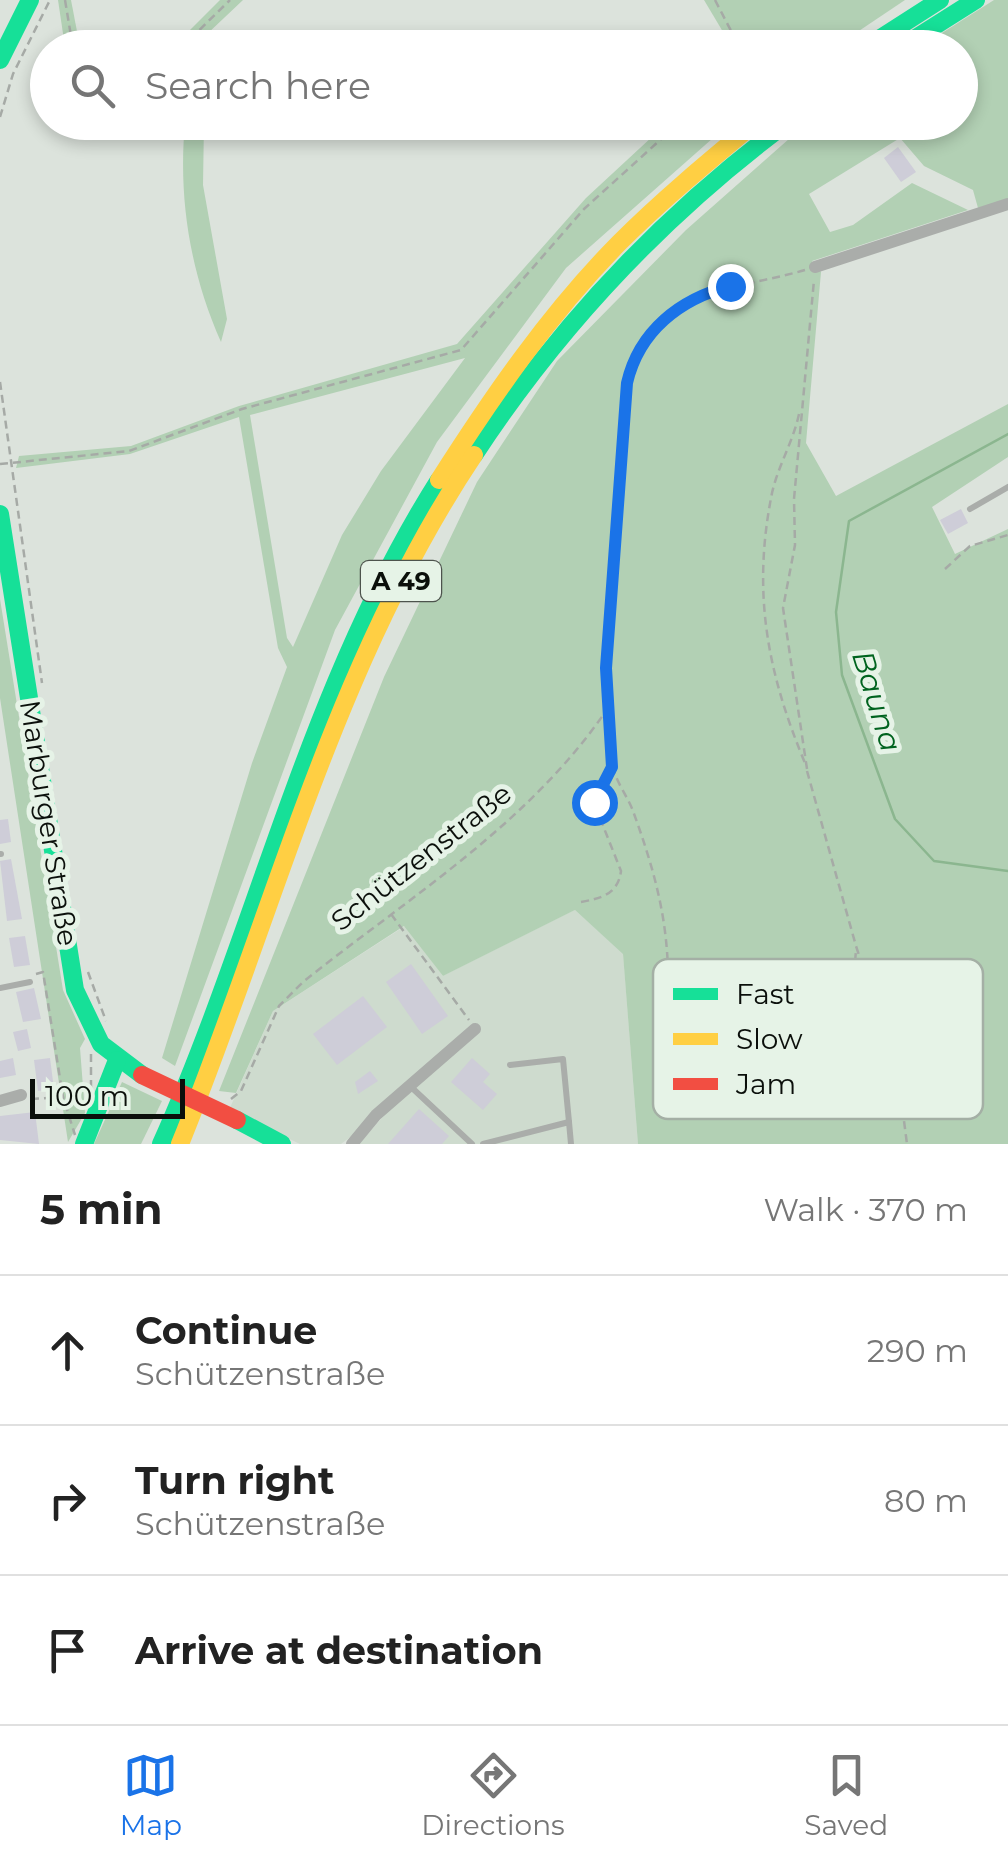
<!DOCTYPE html>
<meta charset="utf-8">
<style>
:root{--surface:#fff;--page:#f2f2f2;--text:#222;--muted:#767676;--line:#e0e0e0;--accent:#1a73e8}
body{margin:0;font-family:Montserrat,sans-serif;background:var(--page);color:var(--text)}
.scale{position:absolute;left:30px;bottom:25px;width:155px;box-sizing:border-box;padding-left:10px;border:5px solid #0b0f0b;border-top:0;font-size:28px;line-height:35px;white-space:nowrap;color:#0b0f0b;-webkit-text-stroke:8px #e6f3e7;paint-order:stroke}
.stop{position:absolute;width:30px;height:30px;margin:-22px;border:8px solid #1a73e8;border-radius:50%;background:#fff}
.stop.end{background:#1a73e8;border-color:#fff;box-shadow:0 2px 10px #0008}
.list{margin:0;padding:0;list-style:none}
h2{display:flex;justify-content:space-between;align-items:center;height:130px;margin:0;padding:0 40px;font-size:42px}
h2 small{font-size:32px;font-weight:400;color:var(--muted)}
.list li{display:grid;grid-template-columns:65px 1fr auto;gap:30px;align-items:center;box-sizing:border-box;height:150px;padding:0 40px;border-top:2px solid var(--line)}
.list b{display:block;font-size:38px;white-space:nowrap}
.list p{margin:0;font-size:32px;white-space:nowrap;color:var(--muted)}
.list em{font-size:32px;font-style:normal;color:var(--muted)}
.icon{flex:none;width:55px;height:55px;fill:none;stroke:currentColor;stroke-width:2;stroke-linecap:round;stroke-linejoin:round}
.map{position:relative;flex:none;width:1008px;height:1144px;overflow:hidden}
.search{position:absolute;background:var(--surface);box-shadow:0 5px 15px #0003;left:30px;right:30px;top:30px;height:110px;display:flex;align-items:center;gap:25px;box-sizing:border-box;padding:0 35px;border-radius:55px;color:var(--muted);font-size:38px}
.sheet{height:580px;background:var(--surface)}
nav{display:flex;justify-content:space-around;align-items:center;box-sizing:border-box;height:140px;border-top:2px solid var(--line);background:var(--surface);font-size:28px;color:var(--muted)}
nav a{display:grid;justify-items:center;gap:5px}
nav .on{color:var(--accent)}
.map>svg:first-child{display:block}
.built{fill:#cedbce}
.green{fill:#b2d0b4;fill-rule:evenodd}
.lines{fill:none;stroke-linecap:round;stroke-linejoin:round}
.stream{stroke:#8bb68f;stroke-width:2.5}
.building{fill:#cecdd8}
.path{stroke:#a6aaa6;stroke-width:2.5;stroke-dasharray:8 5;stroke-linecap:butt}
.lane{stroke:#aaadaa;stroke-width:6}
.street{stroke:#aaadaa;stroke-width:12}
.fast{stroke:#16e098;stroke-width:18}
.slow{stroke:#ffcf43;stroke-width:18}
.jam-bridge{stroke:#f24e42;stroke-width:18}
.route{stroke:#1a73e8;stroke-width:12}
.labels{text-anchor:middle;dominant-baseline:central;stroke-width:10;stroke-linejoin:round;paint-order:stroke}
.shield{fill:#e6f3e7;stroke:#4d534d;stroke-width:2.5}
.shield-label{font-size:25px;font-weight:bold;fill:#0b0f0b}
.street-label{font-size:28px;fill:#0b0f0b;stroke:#e6f3e7}
.water-label{font-size:30px;font-style:italic;fill:#00631f;stroke:#e6f3e7}
.key{fill:#e6f3e7;stroke:#a4afa5;stroke-width:2.5}
.key-label{font-size:28px;fill:#0b0f0b}
</style>
<div class="map">
<svg width="1008" height="1144" viewBox="0 0 1008 1144">
<rect width="100%" height="100%" fill="#dce3dc"/>
<polygon class="built" points="575,910 623,953 638,1144 359,1144 395,1103 341,1144 300,1144 229,1110 273,1011 405,926 443,976"/>
<g class="green">
<polygon points="58,0 71,0 80,47 65,47"/>
<polygon points="220,0 243,0 206,35 205,47 173,47"/>
<polygon points="704,0 905,0 835,47 732,47"/>
<polygon points="994,0 1008,0 1008,199 978,208 973,190 924,166 900,138 809,194 830,232 853,225 912,183 968,210 812,261 821,272 806,443 836,496 1008,404 1008,457 932,507 955,554 1008,529 1008,1144 638,1144 623,954 575,910 443,976 404,926 273,1011 236,1093 219,1091 384,677 477,482 557,361 686,230 807,123 960,122 960,48 920,47"/>
<polygon points="80,123 80,122 118,123 97,140 83,138"/>
<path d="M185 123H204L203 185 227 319 221 342C190 272 178 198 185 123Z"/>
<path d="M667 123H730L566 268 437 442 335 630 175 1066 162 1058 252 763 287 667 278 648 239 417 130 454 16 468 19 456 131 446 239 406 457 344 586 198ZM465 358 381 471 342 535 293 647 287 638 250 415Z"/>
<polygon points="0,599 63,990 85,1039 80,1048 85,1113 68,1142 0,698"/>
<polygon points="122,1082 162,1101 141,1144 94,1144"/>
</g>
<g class="lines">
<polyline class="stream" points="1008,434 849,521 836,612 842,675 895,819 934,861 1008,871"/>
</g>
<g class="building">
<polygon points="898,147 916,172 901,182 884,158"/>
<polygon points="961,509 968,523 948,534 940,520"/>
<polygon points="8,819 11,842 0,844 0,820"/>
<polygon points="11,859 22,919 7,921 0,861"/>
<polygon points="25,936 30,965 14,967 9,938"/>
<polygon points="411,964 448,1016 422,1034 386,982"/>
<polygon points="34,988 41,1019 23,1022 16,992"/>
<polygon points="363,996 387,1027 337,1065 313,1034"/>
<polygon points="27,1029 31,1048 18,1051 13,1032"/>
<polygon points="13,1058 16,1075 0,1078 0,1061"/>
<polygon points="50,1058 54,1089 38,1091 34,1060"/>
<polygon points="472,1058 490,1074 483,1082 497,1094 483,1110 451,1082"/>
<polygon points="370,1071 378,1081 358,1094 355,1082"/>
<polygon points="419,1109 449,1136 442,1144 388,1144"/>
<polygon points="35,1112 39,1144 0,1140 0,1116"/>
</g>
<g class="lines">
<g class="path">
<polyline points="65,0 73,48"/>
<polyline points="715,0 740,48"/>
<polyline points="181,48 230,0"/>
<polyline points="0,117 13,74 50,0"/>
<polyline points="87,122 94,129 107,122"/>
<polyline points="0,382 42,683"/>
<path d="M799 414C793 442 778 466 772 493 752 592 767 672 805 763"/>
<polyline points="0,464 129,451 242,409 461,350 584,209 680,122"/>
<polyline points="945,569 970,546 1008,535"/>
<polyline points="807,769 783,608 795,545 794,499 814,280"/>
<polyline points="807,771 856,946 898,1075 907,1144"/>
<path d="M581 902C602 898 618 894 621 871L594 803 611 768"/>
<polyline points="391,914 469,1020"/>
<polyline points="88,972 106,1021"/>
<path d="M668 973C667 915 653 866 633 811 627 795 614 779 612 763 598 641 617 505 627 383 648 287 730 292 805 270"/>
<polyline points="36,974 43,972 63,1097"/>
<polyline points="851,1013 856,950"/>
<polyline points="91,1088 91,1051"/>
<polyline points="31,1099 63,1097 75,1135"/>
<path d="M231 1099 241 1091 279 1006 303 982C412 895 532 822 610 705"/>
</g>
<g class="lane">
<polyline points="970,509 1008,487"/>
<polyline points="0,854 1,854"/>
<polyline points="0,988 30,982"/>
<polyline points="510,1065 563,1059 569,1122"/>
<polyline points="410,1086 472,1144"/>
<polyline points="483,1144 569,1122 571,1144"/>
</g>
<g class="street">
<polyline points="815,267 1008,204"/>
<polyline points="0,1101 21,1095"/>
<polyline points="352,1144 376,1115 475,1029"/>
</g>
<g class="fast">
<polyline points="865,48 940,0"/>
<polyline points="900,48 976,0"/>
<polyline points="0,60 30,0"/>
<path d="M474 455C560 324 663 215 788 122"/>
<polyline points="0,514 75,990 101,1044 142,1075"/>
<polyline points="237,1120 282,1144"/>
<polyline points="84,1144 117,1060"/>
<path d="M161 1144C259 924 309 685 439 480"/>
</g>
<g class="slow">
<path d="M439 480C492 397 549 314 619 243 662 200 709 161 756 122"/>
<path d="M180 1144C274 913 334 664 474 455"/>
</g>
<polyline class="jam-bridge" points="142,1075 237,1120"/>
</g>
<g class="lines">
<path class="route" d="M594 802 612 767 606 668 627 383C639 331 680 299 730 286"/>
</g>
<g class="labels">
<rect class="shield" x="361" y="561" width="80" height="40" rx="8"/>
<g class="shield-label">
<text x="401" y="581">A 49</text>
</g>
<g class="street-label">
<text transform="translate(49 823) rotate(81)">Marburger Straße</text>
<text transform="translate(421 857) rotate(-38)">Schützenstraße</text>
</g>
<g class="water-label">
<text transform="translate(877 701) rotate(73)">Bauna</text>
</g>
</g>
<rect x="653" y="959" width="330" height="160" rx="15" class="key"/>
<rect x="673" y="988" width="45" height="12" fill="#16e098"/>
<rect x="673" y="1033" width="45" height="12" fill="#ffcf43"/>
<rect x="673" y="1078" width="45" height="12" fill="#f24e42"/>
<g class="key-label">
<text x="736" y="1004">Fast</text>
<text x="736" y="1049">Slow</text>
<text x="736" y="1094">Jam</text>
</g>
</svg>
<div class="scale">100 m</div>
<div class="stop" style="left:594px;top:802px"></div>
<div class="stop end" style="left:730px;top:286px"></div>
<div class="search"><svg class="icon" aria-label="search" viewBox="0 0 24 24"><circle cx="10" cy="10" r="6"/><path d="M15 15l6 6"/></svg>Search here</div>
</div>
<section class="sheet">
<h2>5 min<small>Walk · 370 m</small></h2>
<ul class="list">
<li><svg class="icon" aria-label="ahead" viewBox="0 0 24 24"><path d="M12 20V5M6 11l6-6 6 6"/></svg><div><b>Continue</b><p>Schützenstraße</p></div><em>290 m</em></li>
<li><svg class="icon" aria-label="right" viewBox="0 0 24 24"><path d="M7 20v-9h11M14 6l5 5-5 5"/></svg><div><b>Turn right</b><p>Schützenstraße</p></div><em>80 m</em></li>
<li><svg class="icon" aria-label="arrive" viewBox="0 0 24 24"><path d="M6 21V4h12l-3 4 3 4H6"/></svg><div><b>Arrive at destination</b></div></li>
</ul>
</section>
<nav>
<a class="on"><svg class="icon" aria-label="map" viewBox="0 0 24 24"><path d="M3 6l6-2 6 2 6-2v14l-6 2-6-2-6 2zM9 4v14M15 6v14"/></svg>Map</a>
<a><svg class="icon" aria-label="directions" viewBox="0 0 24 24"><path d="M12 3l9 9-9 9-9-9zM9 14v-3h6M13 9l2 2-2 2"/></svg>Directions</a>
<a><svg class="icon" aria-label="saved" viewBox="0 0 24 24"><path d="M7 4h10v16l-5-4-5 4z"/></svg>Saved</a>
</nav>
